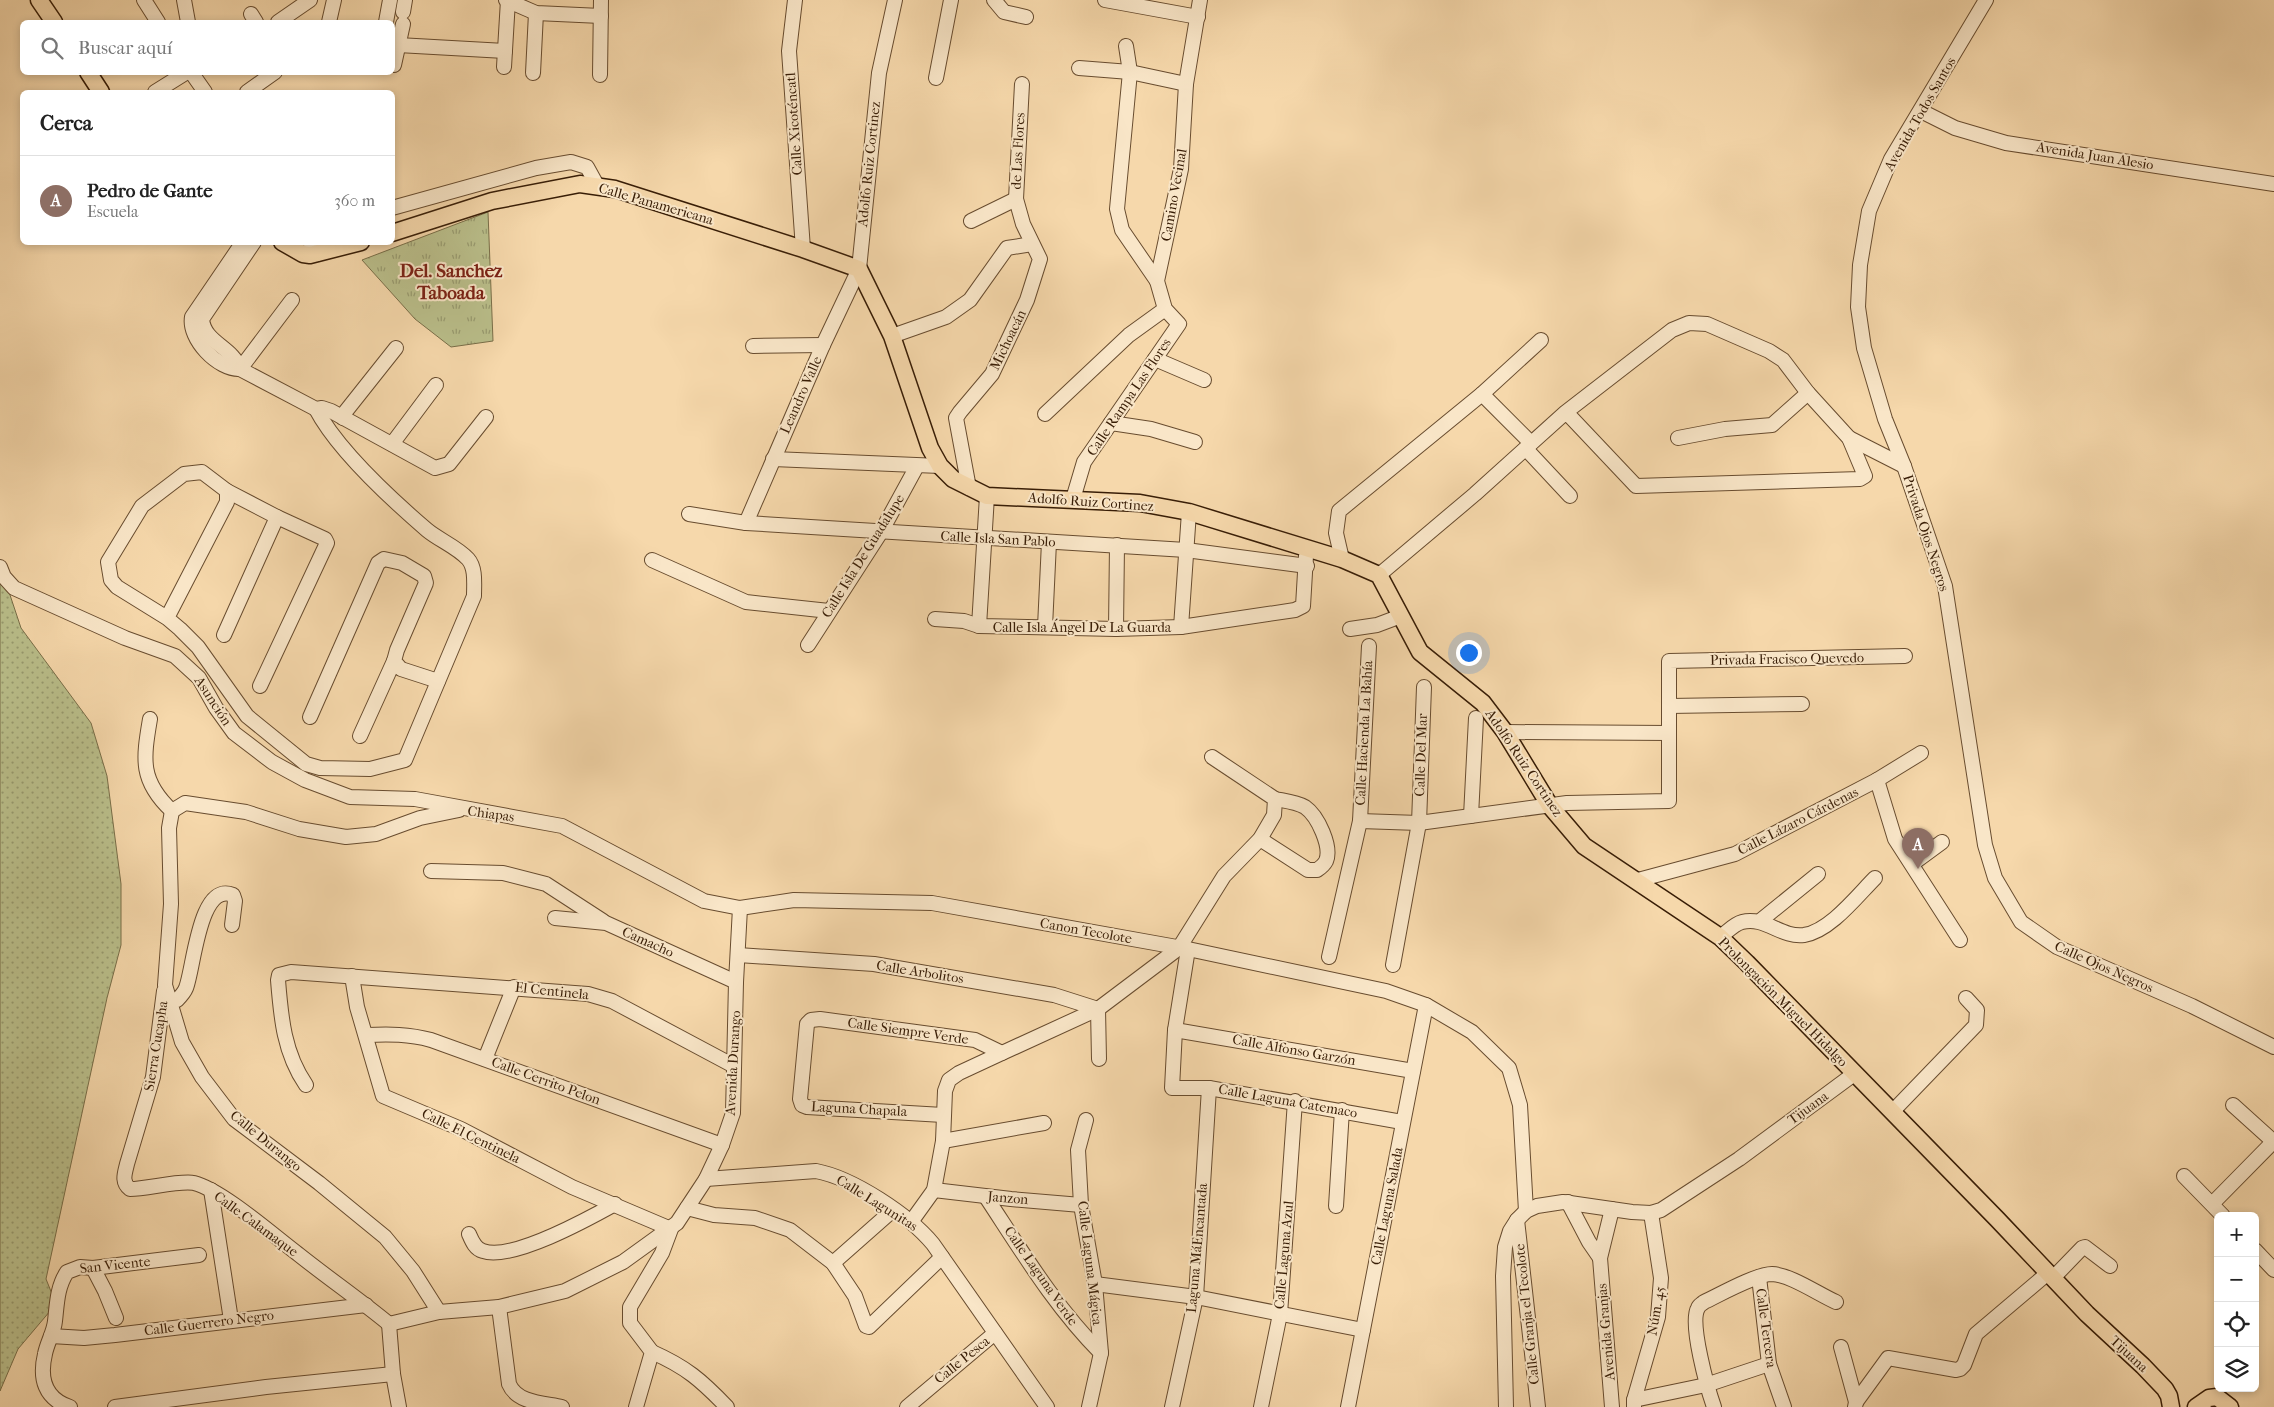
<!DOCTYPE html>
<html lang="es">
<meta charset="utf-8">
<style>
:root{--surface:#fff;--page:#f2f2f2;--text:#222;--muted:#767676;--line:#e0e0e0;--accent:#8f2418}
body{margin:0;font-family:"IM FELL French Canon",serif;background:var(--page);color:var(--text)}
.controls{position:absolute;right:15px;bottom:15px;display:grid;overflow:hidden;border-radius:8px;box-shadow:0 2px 8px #0003}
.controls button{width:45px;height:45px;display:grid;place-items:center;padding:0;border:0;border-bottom:1px solid var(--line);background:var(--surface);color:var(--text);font:25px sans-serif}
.you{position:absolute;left:1468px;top:652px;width:18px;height:18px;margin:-12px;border:4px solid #fff;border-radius:50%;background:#1a73e8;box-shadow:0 0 0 8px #1a73e833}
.badge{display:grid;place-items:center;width:32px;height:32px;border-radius:50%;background:var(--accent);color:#fff;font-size:16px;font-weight:700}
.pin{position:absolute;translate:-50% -41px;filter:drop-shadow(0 1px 2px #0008)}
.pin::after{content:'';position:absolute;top:26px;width:18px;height:15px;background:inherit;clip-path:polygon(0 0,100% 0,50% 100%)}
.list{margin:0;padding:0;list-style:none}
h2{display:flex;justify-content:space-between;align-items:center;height:65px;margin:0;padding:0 20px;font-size:21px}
h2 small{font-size:16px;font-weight:400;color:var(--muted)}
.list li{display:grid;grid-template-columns:32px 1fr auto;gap:15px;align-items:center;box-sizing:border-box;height:90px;padding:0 20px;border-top:1px solid var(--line)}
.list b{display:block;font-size:19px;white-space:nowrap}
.list p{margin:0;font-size:16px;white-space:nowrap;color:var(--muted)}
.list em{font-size:16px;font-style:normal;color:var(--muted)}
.icon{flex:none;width:28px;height:28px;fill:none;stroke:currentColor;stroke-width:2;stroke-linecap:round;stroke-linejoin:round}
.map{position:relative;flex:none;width:2274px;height:1407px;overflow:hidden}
.search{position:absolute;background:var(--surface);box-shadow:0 2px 8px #0003;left:20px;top:20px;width:375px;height:55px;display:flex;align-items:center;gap:12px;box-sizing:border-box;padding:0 18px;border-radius:8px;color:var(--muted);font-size:19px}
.panel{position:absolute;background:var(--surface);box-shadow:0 2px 8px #0003;left:20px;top:90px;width:375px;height:155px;border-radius:8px}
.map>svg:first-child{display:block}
.grass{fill:url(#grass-dots);stroke:#796e48}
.park{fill:url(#park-tufts);stroke:#796e48}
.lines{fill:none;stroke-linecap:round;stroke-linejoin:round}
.minor-casing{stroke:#684c2f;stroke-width:16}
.major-casing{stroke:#381d06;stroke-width:19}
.minor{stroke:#f9e6c8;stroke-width:14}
.major{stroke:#f6d8ab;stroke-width:16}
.labels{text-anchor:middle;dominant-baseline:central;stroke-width:4;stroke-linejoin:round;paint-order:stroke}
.street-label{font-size:14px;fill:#381d06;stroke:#f9e6c8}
.district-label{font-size:19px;font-weight:bold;fill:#7a1f14;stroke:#f9e6c8}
</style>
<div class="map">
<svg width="2274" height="1407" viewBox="0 0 2274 1407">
<defs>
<pattern id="grass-dots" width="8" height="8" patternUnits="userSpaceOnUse" patternTransform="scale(1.25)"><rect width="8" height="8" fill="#babf8b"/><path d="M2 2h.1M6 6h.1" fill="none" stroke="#989b70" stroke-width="1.8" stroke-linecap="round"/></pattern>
<pattern id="park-tufts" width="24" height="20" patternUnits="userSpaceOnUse" patternTransform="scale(1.25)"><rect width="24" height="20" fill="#babf8b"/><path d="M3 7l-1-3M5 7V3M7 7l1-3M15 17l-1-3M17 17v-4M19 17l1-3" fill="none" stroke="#989b70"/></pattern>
</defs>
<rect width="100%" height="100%" fill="#f6d8ab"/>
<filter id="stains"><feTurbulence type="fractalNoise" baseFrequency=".004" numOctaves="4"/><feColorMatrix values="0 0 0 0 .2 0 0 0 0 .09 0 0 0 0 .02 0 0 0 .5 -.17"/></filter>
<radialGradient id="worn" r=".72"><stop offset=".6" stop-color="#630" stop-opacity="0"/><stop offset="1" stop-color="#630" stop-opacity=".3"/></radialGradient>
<polygon class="grass" points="0,577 4,577 21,628 91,723 107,776 121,884 121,945 107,998 46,1279 56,1304 18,1349 0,1391"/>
<polygon class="park" points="488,212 493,341 451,347 415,319 362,260"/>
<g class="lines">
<defs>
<g id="minor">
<polyline points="144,0 158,22"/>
<polyline points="184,0 188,22"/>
<polyline points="506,0 536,13 601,16"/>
<polyline points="795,0 789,51 803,249"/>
<polyline points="994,0 1004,12 1026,17"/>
<polyline points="1105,0 1198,17"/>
<polyline points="1986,0 1891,159 1869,211 1860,265 1858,307 1864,348 1885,419 1904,466 1945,586 1985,845 1995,878 2021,922 2057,947 2192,1006 2274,1047"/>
<polyline points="403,12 405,0"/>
<polyline points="251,14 256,22"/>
<polyline points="278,22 310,0"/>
<polyline points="329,22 334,0"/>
<polyline points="386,22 390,0"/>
<polyline points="398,45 505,51"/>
<polyline points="1126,46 1130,72 1117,209 1122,230 1157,281"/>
<polyline points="394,65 403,24"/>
<polyline points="504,67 508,0"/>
<polyline points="1079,68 1130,72 1186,84"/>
<polyline points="191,72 205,92"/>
<polyline points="533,73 536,13"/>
<polyline points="600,75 601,0"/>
<polyline points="936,78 951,0"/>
<polyline points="155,92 187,72"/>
<polyline points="247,92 275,72"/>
<polyline points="1921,111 1955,128 2006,143 2274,184"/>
<polyline points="392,208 536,168 571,162 587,167 598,187"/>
<polyline points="971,221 1016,199"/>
<path d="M243 242 192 317C188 339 218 370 240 369L316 409 322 408 331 411 435 468 449 464 486 417"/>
<polyline points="310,242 317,254"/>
<polyline points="892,336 946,317 970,300 1007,248 1032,244"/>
<polyline points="753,346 823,345"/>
<polyline points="1155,359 1204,380"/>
<path d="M240 369C233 347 204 343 202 319L254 242"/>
<polyline points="240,369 292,300"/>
<polyline points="1482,394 1541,340"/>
<polyline points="1045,414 1129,335 1165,309"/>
<polyline points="343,418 346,411 396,348"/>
<polyline points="1111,423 1151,429 1195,442"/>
<polyline points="1678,438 1725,429 1772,425 1808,393"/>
<polyline points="1849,438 1904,466"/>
<polyline points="392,444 436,385"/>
<polyline points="1526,449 1570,496"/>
<polyline points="773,459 940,466"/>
<polyline points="969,488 956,418 960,412 992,374 1027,300 1040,259 1023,224 1016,199 1022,84"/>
<polyline points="1073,499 1084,462 1179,324 1165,309 1157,281 1181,169 1186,84 1200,0"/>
<polyline points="689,514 746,523 1186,550 1307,566"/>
<polyline points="746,523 823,345 859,269 879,73 895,0"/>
<polyline points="1342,559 1336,533 1339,511 1482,394 1531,443"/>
<polyline points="652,560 746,602 829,611"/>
<polyline points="0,567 4,577 14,588 125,638 175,656 199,678 216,708 234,733 272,762 305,780 350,797 415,799 562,826 704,901 740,908 794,900 932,903 1188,949 1386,991 1426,1005 1472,1032 1509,1068 1520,1105 1526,1211"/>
<polyline points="1379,575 1475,494 1566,412 1672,330 1689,323 1707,324 1769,351 1783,360 1808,393 1849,438 1865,476 1860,479 1636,486 1566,412"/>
<path d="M167 618 227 502V491L202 472 184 474 142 506 108 562 111 580 117 587 167 618 180 629 198 647 247 716 306 764 320 768 370 769 405 760 474 596C474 584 476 568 468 559 457 547 439 540 427 530 391 499 338 451 316 409"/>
<polyline points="935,619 964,621 979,626 1116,629 1181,627 1295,610 1303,606 1306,556"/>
<polyline points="979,626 987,496"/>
<polyline points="1045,627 1049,542"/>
<polyline points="1181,627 1189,512"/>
<polyline points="1116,629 1117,545"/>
<polyline points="1350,629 1377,625 1401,616"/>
<polyline points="224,635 277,517 227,491"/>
<polyline points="808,645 881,532 917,466"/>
<polyline points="260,686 327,543 325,539 277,517"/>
<polyline points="1669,706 1802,704"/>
<polyline points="310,717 378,563 384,559 402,563 424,576 426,583 397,650 394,661 401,669 438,681"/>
<path d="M150 719C143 760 140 781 172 811"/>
<polyline points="1505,732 1669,733"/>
<polyline points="360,736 394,661"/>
<polyline points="1877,780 1895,839 1960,940"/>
<polyline points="172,811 169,828 171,904 165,985 182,1042 202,1077 234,1119 319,1183 385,1237 413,1271 439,1312"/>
<polyline points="172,811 185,803 246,812 299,829 346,837 376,834 420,818 459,810"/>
<polyline points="1471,816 1476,718"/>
<polyline points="1360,821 1419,823 1567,803 1669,801 1669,661 1905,656"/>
<path d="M1260 839 1308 870H1317C1320 868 1324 865 1326 861 1332 847 1318 816 1305 807 1296 802 1285 801 1275 799"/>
<polyline points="1912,864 1942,842"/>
<polyline points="431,871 503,873 546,884 603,921"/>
<polyline points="1638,880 1735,854 1877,780 1921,753"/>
<polyline points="555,918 606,923 736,982"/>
<polyline points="1760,921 1818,874"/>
<path d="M1720 937C1726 933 1734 924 1742 922 1765 916 1781 938 1804 935 1830 931 1857 896 1875 878"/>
<polyline points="1188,949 1175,1030 1172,1088 1209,1088 1402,1122"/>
<polyline points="738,955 874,964 1054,995 1098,1009"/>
<polyline points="1329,957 1360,821 1369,646"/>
<polyline points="1393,965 1419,823 1424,687"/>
<polyline points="352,976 357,1007 383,1096 461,1129 572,1187 671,1229 662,1253 630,1307 630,1323 652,1352 636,1407"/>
<path d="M164 991 153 1077 127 1164C125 1173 121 1182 130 1189 147 1189 180 1180 194 1183 222 1190 274 1236 298 1254 328 1278 360 1300 389 1324"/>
<path d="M169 999 177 1000C181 996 184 993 186 988 194 968 199 881 233 895L235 901 232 925"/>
<polyline points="1098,1009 1099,1059"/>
<polyline points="1175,1030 1413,1071"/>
<path d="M367 1035C389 1034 409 1034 431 1040L722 1145"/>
<polyline points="485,1059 514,987"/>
<path d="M306 1085C284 1053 281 1018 278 980L279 975 291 972 588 994 612 1001 734 1066"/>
<polyline points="2233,1105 2274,1142"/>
<polyline points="1893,1111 1976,1025 1977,1010 1966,998"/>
<polyline points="943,1115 807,1107 802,1105 800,1099 807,1024 811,1020 820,1019 975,1040 1002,1053"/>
<polyline points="1086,1120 1078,1150 1081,1205 1095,1284 1101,1353 1089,1407"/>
<polyline points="943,1141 1044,1123"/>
<polyline points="2184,1176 2223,1216"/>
<path d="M706 1179 816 1171C853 1178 909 1215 933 1244L1047 1407"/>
<polyline points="211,1190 231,1320"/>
<polyline points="934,1190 1011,1199 1081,1205"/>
<path d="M986 1197C1021 1250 1055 1307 1101 1353"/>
<polyline points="1568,1202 1589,1242 1600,1258"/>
<polyline points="2212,1204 2273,1142"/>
<polyline points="1336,1206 1342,1110"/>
<polyline points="687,1208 714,1215 755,1218 790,1230 833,1263 855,1296 866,1326 869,1327 942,1257"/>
<polyline points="1517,1220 1538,1407"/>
<polyline points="911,1222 934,1190 943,1141 945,1091 949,1080 959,1073 1002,1053 1098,1009 1179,948 1224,876 1260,839 1274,815 1275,799 1212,757"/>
<path d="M469 1234C472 1241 475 1249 483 1251 512 1261 588 1219 615 1204"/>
<polyline points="2255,1250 2274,1270"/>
<polyline points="833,1263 893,1210"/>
<polyline points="93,1268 105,1291 116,1318"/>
<polyline points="1759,1277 1769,1364 1784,1407"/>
<polyline points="2053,1278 2082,1248 2085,1247 2110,1266"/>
<polyline points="1095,1284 1196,1297 1363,1330"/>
<path d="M499 1307 509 1384C517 1403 543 1403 562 1407"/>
<polyline points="389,1324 439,1312 499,1307 565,1291 623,1262 677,1223 706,1179 722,1145 733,1113 736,982 740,908"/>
<polyline points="389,1324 393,1374 399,1407"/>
<polyline points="51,1336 84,1338 115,1335 366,1305"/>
<polyline points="1841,1347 1856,1402 1855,1407"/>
<path d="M652 1352C686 1367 701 1380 727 1407"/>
<polyline points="1634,1400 1706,1385 1769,1364"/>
<polyline points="1856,1402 1888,1358 1956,1370 1960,1369 1964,1365 1976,1334 2048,1273"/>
<path d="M70 1407C45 1399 39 1379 45 1354 47 1343 54 1332 55 1321 57 1304 57 1287 67 1272L80 1267 93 1268 199 1255"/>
<polyline points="115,1407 266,1387 393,1374"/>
<polyline points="907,1407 995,1333"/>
<polyline points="1172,1407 1196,1297 1209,1088"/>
<polyline points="1261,1407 1280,1314 1295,1101"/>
<polyline points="1348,1407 1426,1005"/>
<polyline points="1506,1407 1503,1276 1505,1247 1510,1231 1517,1220 1526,1211 1537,1206 1563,1202 1632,1212 1651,1213 1661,1210 1739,1159 1854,1074"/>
<polyline points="1612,1407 1600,1258 1612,1209"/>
<polyline points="1634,1407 1634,1400 1658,1317 1661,1278 1651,1213"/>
<path d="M1714 1407C1708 1390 1689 1323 1698 1308 1699 1305 1702 1304 1704 1302 1719 1295 1756 1274 1772 1274 1791 1275 1818 1294 1836 1302"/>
</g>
<g id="major">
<polyline points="39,0 54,22"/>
<polyline points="88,72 101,92"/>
<polyline points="392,233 492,201 580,184 615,189 803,249 859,269 892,336 930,448 940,466 953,479 987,496 1140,503 1189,512 1342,559 1379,575 1420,652 1483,703 1505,732 1550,806 1584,846 1720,937 1747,963 1997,1219 2087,1314 2143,1366 2165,1389 2169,1396 2171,1407"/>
<polyline points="282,242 303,254 310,255 361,242"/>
<polyline points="2196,1407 2209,1398 2217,1397 2230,1407"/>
</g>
</defs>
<use href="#minor" class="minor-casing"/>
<use href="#major" class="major-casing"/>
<use href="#minor" class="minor"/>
<use href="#major" class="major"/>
</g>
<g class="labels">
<g class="street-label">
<text transform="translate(1920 114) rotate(-60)">Avenida Todos Santos</text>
<text transform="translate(794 124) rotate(-94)">Calle Xicoténcatl</text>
<text transform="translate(1018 151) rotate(-87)">de Las Flores</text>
<text transform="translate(2095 156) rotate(9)">Avenida Juan Alesio</text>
<text transform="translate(869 164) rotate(-84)">Adolfo Ruiz Cortinez</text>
<text transform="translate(1174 195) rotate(-80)">Camino Vecinal</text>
<text transform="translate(656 204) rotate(16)">Calle Panamericana</text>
<text transform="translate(1008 340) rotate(-64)">Michoacán</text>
<text transform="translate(801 395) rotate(-66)">Leandro Valle</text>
<text transform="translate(1129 397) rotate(-56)">Calle Rampa Las Flores</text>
<text transform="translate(1091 502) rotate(4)">Adolfo Ruiz Cortinez</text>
<text transform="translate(1926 533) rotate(72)">Privada Ojos Negros</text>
<text transform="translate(998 539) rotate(3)">Calle Isla San Pablo</text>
<text transform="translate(863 556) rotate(-58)">Calle Isla De Guadalupe</text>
<text x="1082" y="627">Calle Isla Ángel De La Guarda</text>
<text transform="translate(1787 659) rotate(-1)">Privada Fracisco Quevedo</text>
<text transform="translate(213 701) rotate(57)">Asunción</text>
<text transform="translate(1364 733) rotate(-87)">Calle Hacienda La Bahía</text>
<text transform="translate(1421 755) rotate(-88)">Calle Del Mar</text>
<text transform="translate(1524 763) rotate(56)">Adolfo Ruiz Cortinez</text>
<text transform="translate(491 814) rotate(8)">Chiapas</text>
<text transform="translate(1798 821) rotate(-27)">Calle Lázaro Cárdenas</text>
<text transform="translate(1086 931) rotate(10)">Canon Tecolote</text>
<text transform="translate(648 942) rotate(24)">Camacho</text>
<text transform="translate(2104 967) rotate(24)">Calle Ojos Negros</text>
<text transform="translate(920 972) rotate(9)">Calle Arbolitos</text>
<text transform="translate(552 991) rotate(6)">El Centinela</text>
<text transform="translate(1783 1002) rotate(45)">Prolongación Miguel Hidalgo</text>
<text transform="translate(908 1031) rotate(8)">Calle Siempre Verde</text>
<text transform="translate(156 1046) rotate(-81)">Sierra Cucapha</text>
<text transform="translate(1294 1050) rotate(10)">Calle Alfonso Garzón</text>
<text transform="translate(733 1063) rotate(-87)">Avenida Durango</text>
<text transform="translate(546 1081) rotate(20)">Calle Cerrito Pelon</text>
<text transform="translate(1288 1101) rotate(10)">Calle Laguna Catemaco</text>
<text transform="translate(1808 1108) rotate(-36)">Tijuana</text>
<text transform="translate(859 1109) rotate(3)">Laguna Chapala</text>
<text transform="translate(471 1136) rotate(26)">Calle El Centinela</text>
<text transform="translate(266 1141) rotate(39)">Calle Durango</text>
<text transform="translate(1008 1198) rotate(5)">Janzon</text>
<text transform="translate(877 1203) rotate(32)">Calle Lagunitas</text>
<text transform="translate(1387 1206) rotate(-79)">Calle Laguna Salada</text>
<text transform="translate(256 1224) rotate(36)">Calle Calamaque</text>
<text transform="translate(1197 1248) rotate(-85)">Laguna MáEncantada</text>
<text transform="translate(1284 1255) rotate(-85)">Calle Laguna Azul</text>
<text transform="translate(1090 1263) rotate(83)">Calle Laguna Mágica</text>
<text transform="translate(115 1265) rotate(-6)">San Vicente</text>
<text transform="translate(1041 1276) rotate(55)">Calle Laguna Verde</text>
<text transform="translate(1656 1311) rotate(-80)">Núm. 45</text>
<text transform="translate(1527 1314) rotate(-96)">Calle Granja el Tecolote</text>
<text transform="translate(209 1323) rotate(-7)">Calle Guerrero Negro</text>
<text transform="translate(1766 1328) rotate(82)">Calle Tercera</text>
<text transform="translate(1606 1332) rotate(-95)">Avenida Granjas</text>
<text transform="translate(2129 1354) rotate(43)">Tijuana</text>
<text transform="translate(962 1360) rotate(-39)">Calle Pesca</text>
</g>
<g class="district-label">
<text x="451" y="271">Del. Sanchez<tspan x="451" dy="22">Taboada</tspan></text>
</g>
</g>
<rect width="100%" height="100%" filter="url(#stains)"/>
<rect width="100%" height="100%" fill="url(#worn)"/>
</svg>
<div class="controls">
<button>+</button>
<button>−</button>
<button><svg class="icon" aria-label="locate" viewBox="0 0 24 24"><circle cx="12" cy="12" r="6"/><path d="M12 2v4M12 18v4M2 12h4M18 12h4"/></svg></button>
<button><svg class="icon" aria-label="layers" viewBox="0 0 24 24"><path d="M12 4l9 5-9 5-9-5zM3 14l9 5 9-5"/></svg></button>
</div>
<div class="you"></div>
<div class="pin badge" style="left:1918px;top:869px;background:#8d6e63">A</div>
<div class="search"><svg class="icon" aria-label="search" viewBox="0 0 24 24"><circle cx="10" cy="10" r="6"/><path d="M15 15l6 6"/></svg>Buscar aquí</div>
<section class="panel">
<h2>Cerca<small></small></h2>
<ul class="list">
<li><span class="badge" style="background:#8d6e63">A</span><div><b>Pedro de Gante</b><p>Escuela</p></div><em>360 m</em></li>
</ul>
</section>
</div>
